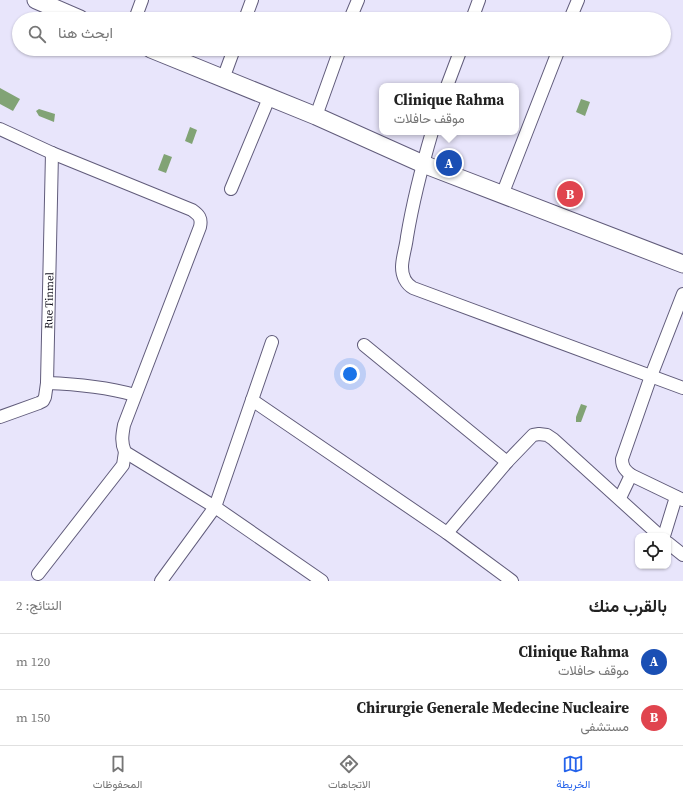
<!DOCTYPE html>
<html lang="ar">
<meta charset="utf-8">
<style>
:root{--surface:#fff;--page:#f2f2f2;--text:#222;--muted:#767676;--line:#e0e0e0;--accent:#2563eb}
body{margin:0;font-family:"Source Serif 4",Vazirmatn,serif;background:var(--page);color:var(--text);direction:rtl}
.controls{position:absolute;right:12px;bottom:12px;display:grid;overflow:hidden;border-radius:8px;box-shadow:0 1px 3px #0004}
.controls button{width:36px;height:36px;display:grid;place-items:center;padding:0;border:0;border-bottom:1px solid var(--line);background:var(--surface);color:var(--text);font:20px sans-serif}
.you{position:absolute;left:350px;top:374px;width:14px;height:14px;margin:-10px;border:3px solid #fff;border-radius:50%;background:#1a73e8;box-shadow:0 0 0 6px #1a73e833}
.badge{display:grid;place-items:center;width:26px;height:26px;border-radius:50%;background:var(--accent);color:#fff;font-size:13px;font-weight:700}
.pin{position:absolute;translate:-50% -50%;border:2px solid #fff;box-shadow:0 1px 4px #0006}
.popup{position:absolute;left:379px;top:83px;width:140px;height:52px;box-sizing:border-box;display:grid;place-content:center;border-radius:8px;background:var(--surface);filter:drop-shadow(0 1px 3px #0005);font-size:13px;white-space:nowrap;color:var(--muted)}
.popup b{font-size:15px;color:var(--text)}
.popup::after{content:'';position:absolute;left:50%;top:100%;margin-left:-8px;border:8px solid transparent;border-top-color:var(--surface)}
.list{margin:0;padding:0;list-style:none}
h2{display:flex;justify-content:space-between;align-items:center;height:52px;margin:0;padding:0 16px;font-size:17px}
h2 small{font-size:13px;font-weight:400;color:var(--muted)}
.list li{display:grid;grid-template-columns:26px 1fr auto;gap:12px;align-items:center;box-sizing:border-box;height:56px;padding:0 16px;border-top:1px solid var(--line)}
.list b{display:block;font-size:15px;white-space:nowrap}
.list p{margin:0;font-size:13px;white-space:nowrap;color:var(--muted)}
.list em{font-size:13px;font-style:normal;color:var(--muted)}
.icon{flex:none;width:22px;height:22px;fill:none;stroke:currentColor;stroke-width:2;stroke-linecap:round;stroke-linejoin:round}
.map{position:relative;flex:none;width:683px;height:581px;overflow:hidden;direction:ltr}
.search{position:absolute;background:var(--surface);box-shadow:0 1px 3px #0004;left:12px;right:12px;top:12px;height:44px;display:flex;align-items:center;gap:10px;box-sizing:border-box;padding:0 14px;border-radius:22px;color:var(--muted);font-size:15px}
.sheet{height:164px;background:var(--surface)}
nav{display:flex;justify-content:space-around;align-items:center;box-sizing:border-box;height:56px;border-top:1px solid var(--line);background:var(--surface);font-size:11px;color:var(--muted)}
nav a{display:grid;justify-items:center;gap:2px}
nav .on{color:var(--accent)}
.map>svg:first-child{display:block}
.water{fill:#81a375}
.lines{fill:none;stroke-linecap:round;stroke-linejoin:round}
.street-casing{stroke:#615c7b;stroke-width:14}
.secondary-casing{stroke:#615c7b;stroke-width:19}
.street{stroke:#fff;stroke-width:12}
.secondary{stroke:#fff;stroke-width:17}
.labels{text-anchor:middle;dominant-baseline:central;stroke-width:4;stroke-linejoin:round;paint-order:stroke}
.street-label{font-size:11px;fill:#100e1a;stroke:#e8e5fb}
</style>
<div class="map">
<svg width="683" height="581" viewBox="0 0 683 581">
<rect width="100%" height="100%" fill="#e8e5fb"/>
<g class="water">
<polygon points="0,88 20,99 13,111 0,104"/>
<polygon points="581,99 590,102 585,116 576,112"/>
<polygon points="39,109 55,114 54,122 39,116 36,111"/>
<polygon points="190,127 197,130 192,144 185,141"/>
<polygon points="164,154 172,157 166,173 158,170"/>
<polygon points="581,404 587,406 581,422 576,422 576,417"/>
</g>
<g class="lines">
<defs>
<g id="street">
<polyline points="135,19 142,0"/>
<polyline points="245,19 252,0"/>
<polyline points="350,19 358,0"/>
<polyline points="472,19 479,0"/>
<polyline points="570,19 578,0"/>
<polyline points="223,79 234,49"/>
<polyline points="447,86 461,49"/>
<polyline points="316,116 340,49"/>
<path d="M0 129 52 153 192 210C199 215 202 218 200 227L124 425C122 436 121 442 125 452L215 507 322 581"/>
<path d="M432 132C422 166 413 201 407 237 406 247 402 258 402 267 402 276 406 284 413 288L683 388"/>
<polyline points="231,189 269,98"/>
<polyline points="502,195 559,49"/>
<path d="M683 294 651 376 622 459C622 467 625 470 631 475L683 500"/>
<polyline points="364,345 507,462"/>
<path d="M47 383C78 384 106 387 135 395"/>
<polyline points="252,400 447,533 512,581"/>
<path id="s1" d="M0 417 39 403 43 401 45 397 47 383 52 153"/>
<polyline points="620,498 631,475"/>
<polyline points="447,533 507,462 533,435 539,434 547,435 553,439 660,536"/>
<polyline points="664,536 676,497"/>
<polyline points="668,543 683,555"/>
<polyline points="38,574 123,465 125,452"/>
<polyline points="161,581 215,507 272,342"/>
</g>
<g id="secondary">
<polyline points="36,0 80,19"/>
<polyline points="151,49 316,116 423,164 683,264"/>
</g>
</defs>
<use href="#street" class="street-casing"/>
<use href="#secondary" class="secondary-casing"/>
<use href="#street" class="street"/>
<use href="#secondary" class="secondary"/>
</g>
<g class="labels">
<g class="street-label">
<text stroke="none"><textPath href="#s1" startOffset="147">Rue Tinmel</textPath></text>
</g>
</g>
</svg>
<div class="controls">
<button><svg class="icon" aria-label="locate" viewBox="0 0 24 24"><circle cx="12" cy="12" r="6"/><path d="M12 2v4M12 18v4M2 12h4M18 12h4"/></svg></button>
</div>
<div class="you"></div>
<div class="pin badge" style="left:449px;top:163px;background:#1a4fb4">A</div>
<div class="popup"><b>Clinique Rahma</b>موقف حافلات</div>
<div class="pin badge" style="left:570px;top:194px;background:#e0444e">B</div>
<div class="search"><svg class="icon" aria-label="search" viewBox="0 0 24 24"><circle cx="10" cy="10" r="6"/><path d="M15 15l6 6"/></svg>ابحث هنا</div>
</div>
<section class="sheet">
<h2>بالقرب منك<small>النتائج: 2</small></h2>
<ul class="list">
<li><span class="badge" style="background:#1a4fb4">A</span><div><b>Clinique Rahma</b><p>موقف حافلات</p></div><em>120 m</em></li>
<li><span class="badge" style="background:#e0444e">B</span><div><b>Chirurgie Generale Medecine Nucleaire</b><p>مستشفى</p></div><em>150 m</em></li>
</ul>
</section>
<nav>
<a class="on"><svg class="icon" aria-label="map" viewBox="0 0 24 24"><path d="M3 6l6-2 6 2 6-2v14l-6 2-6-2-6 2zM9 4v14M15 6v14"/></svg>الخريطة</a>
<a><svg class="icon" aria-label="directions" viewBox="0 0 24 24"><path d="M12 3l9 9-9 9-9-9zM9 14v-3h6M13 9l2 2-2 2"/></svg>الاتجاهات</a>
<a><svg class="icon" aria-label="saved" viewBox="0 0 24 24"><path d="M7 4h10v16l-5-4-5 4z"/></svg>المحفوظات</a>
</nav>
